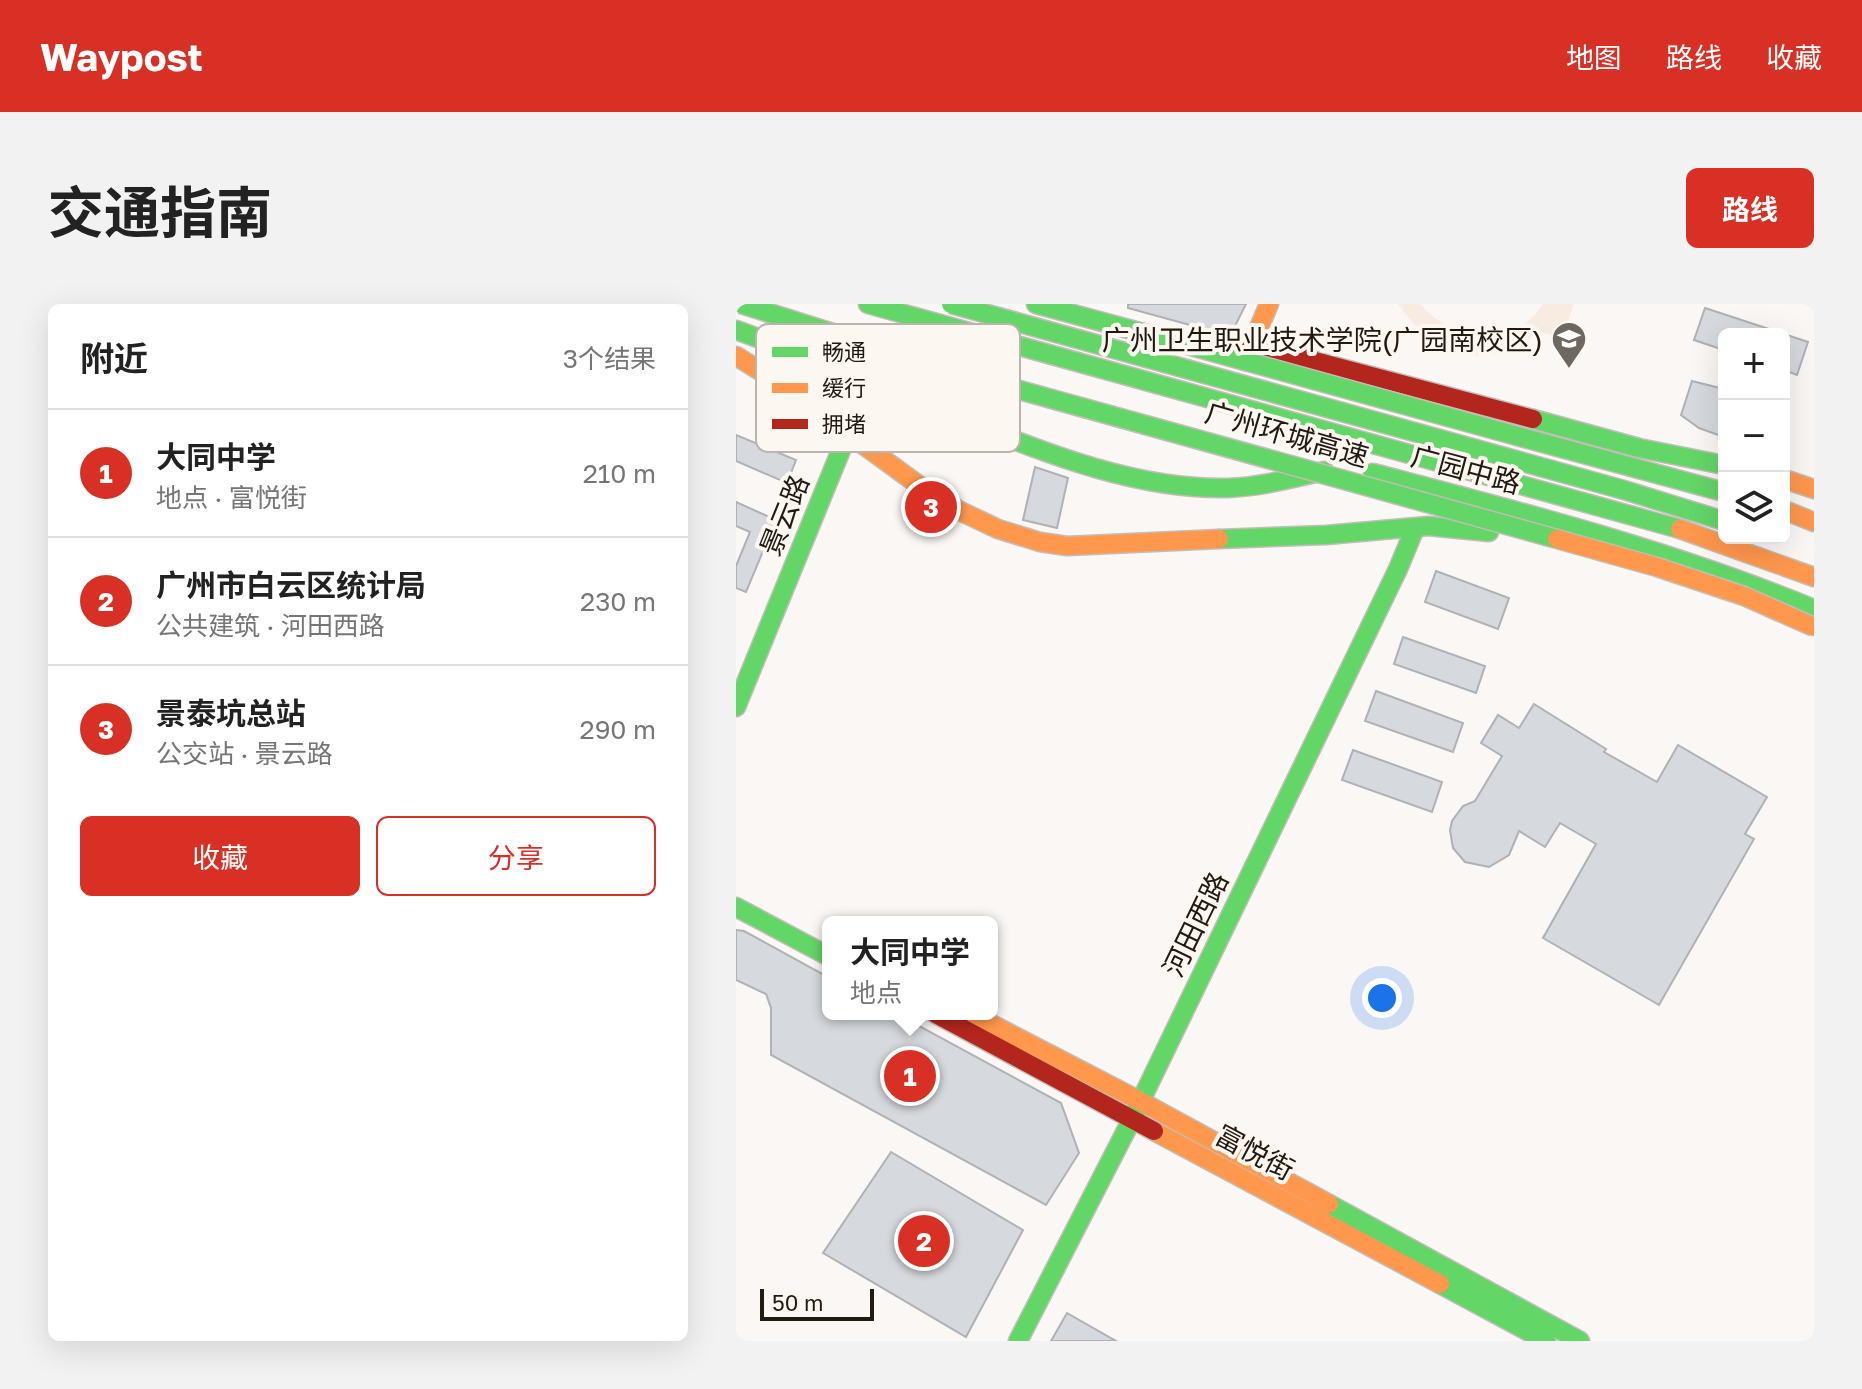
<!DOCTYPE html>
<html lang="zh">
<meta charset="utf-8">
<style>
:root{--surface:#fff;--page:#f2f2f2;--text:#222;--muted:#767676;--line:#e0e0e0;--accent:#d93025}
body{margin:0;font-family:"Golos Text","Noto Sans SC",sans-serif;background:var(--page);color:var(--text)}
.controls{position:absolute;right:24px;top:24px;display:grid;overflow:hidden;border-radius:12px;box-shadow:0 8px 32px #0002}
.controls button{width:72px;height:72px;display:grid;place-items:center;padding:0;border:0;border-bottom:2px solid var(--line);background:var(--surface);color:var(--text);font:40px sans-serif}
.scale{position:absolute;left:24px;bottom:20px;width:114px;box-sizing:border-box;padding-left:8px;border:4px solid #22190f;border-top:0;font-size:22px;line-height:28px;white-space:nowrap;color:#22190f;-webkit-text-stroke:6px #fdf7f2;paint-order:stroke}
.you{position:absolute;left:646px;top:694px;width:28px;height:28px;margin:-20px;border:6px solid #fff;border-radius:50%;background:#1a73e8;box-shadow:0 0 0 12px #1a73e833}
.badge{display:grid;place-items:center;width:52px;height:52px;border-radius:50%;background:var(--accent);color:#fff;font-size:26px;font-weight:700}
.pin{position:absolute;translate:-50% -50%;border:4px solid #fff;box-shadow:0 2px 8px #0006}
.popup{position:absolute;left:86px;top:612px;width:176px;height:104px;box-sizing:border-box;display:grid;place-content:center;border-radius:12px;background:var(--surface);filter:drop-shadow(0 2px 6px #0005);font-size:26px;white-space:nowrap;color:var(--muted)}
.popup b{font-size:30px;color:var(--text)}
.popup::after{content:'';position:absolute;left:50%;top:100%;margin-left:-16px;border:16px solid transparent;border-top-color:var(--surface)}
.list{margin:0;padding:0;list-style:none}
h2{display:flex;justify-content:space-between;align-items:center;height:104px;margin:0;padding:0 32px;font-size:34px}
h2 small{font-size:26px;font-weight:400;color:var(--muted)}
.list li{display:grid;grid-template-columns:52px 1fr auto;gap:24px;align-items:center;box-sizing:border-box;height:128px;padding:0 32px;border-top:2px solid var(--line)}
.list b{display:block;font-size:30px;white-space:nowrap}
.list p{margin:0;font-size:26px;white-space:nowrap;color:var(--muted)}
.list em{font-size:26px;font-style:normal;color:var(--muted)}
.actions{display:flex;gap:16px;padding:24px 32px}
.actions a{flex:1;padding:18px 0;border:2px solid var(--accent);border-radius:12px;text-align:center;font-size:28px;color:var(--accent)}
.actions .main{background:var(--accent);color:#fff}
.icon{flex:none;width:44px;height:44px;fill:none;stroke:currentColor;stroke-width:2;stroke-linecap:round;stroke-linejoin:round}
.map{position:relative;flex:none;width:1078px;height:1037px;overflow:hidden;border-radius:12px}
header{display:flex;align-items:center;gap:48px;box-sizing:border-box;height:112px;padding:0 40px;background:var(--accent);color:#fff}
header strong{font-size:38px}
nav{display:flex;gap:44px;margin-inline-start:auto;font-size:28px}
.intro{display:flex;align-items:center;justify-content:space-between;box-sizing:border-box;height:192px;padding:0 48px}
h1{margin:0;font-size:56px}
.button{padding:20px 36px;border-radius:12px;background:var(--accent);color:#fff;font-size:28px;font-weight:700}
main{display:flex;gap:48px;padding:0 48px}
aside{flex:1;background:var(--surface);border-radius:12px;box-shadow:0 8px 32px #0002}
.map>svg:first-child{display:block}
.green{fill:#f8ece1}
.building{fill:#d6d9dd;stroke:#aeb1b5;stroke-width:2}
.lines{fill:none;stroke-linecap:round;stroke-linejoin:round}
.fast-casing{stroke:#c4bdb7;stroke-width:21}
.slow-casing{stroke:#c4bdb7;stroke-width:21}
.jam-casing{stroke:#c4bdb7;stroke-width:21}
.fast{stroke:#63d668;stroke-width:18}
.slow{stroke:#ff974d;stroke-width:18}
.jam{stroke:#b3261e;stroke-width:18}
.fast-bridge-casing{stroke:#c4bdb7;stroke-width:21;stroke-linecap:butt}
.slow-bridge-casing{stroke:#c4bdb7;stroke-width:21;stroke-linecap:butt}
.fast-bridge{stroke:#63d668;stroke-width:18}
.slow-bridge{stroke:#ff974d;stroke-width:18}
.labels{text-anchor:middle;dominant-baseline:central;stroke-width:8;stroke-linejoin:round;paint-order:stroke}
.poi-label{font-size:28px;fill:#22190f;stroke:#fdf7f2;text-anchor:end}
.street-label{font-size:28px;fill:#22190f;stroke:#fdf7f2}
.key{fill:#fdf7f2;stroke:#bbb4ae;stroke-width:2}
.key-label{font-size:22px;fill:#22190f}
</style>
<header>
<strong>Waypost</strong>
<nav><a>地图</a><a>路线</a><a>收藏</a></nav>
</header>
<div class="intro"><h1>交通指南</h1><a class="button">路线</a></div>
<main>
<aside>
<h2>附近<small>3个结果</small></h2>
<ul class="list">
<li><span class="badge">1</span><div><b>大同中学</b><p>地点 · 富悦街</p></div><em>210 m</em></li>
<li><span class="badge">2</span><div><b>广州市白云区统计局</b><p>公共建筑 · 河田西路</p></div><em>230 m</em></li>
<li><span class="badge">3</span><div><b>景泰坑总站</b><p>公交站 · 景云路</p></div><em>290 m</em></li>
</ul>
<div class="actions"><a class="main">收藏</a><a>分享</a></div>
</aside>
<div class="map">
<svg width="1078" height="1037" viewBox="0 0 1078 1037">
<rect width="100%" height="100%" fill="#faf7f5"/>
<path class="green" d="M662 0H684C713 36 780 45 807 0H838L826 34 803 28C749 70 699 53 662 0Z"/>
<g class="building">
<polygon points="392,0 510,0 494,32 392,4"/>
<polygon points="969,4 1042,28 1042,30 988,30 988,46 958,36"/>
<polygon points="1048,30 1072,38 1061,71 1048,66"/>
<polygon points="956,77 988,85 988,133 963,124 945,111"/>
<polygon points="0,131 60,156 51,179 0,157"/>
<polygon points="299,163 332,174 321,224 287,216"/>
<polygon points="0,198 40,216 10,288 0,284 0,262 14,228 0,222"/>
<polygon points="700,267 773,294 762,325 689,298"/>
<polygon points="667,333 749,362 740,389 658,360"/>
<polygon points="640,387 727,419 717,448 629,417"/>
<polygon points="798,400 870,445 868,448 921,478 942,441 1031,493 1009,530 1018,535 923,701 807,634 860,540 824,519 809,543 783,527 773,551 753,563 729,558 717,544 714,526 716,517 727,502 739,497 766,452 745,439 762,411 783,424"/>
<polygon points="617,446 706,478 696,508 606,476"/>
<polygon points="0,626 8,627 92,673 92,710 161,710 325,799 343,849 310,901 35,751 35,704 30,690 0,676"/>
<polygon points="155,848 287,926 230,1033 87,949"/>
<polygon points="331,1009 380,1037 315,1037"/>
</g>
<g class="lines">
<defs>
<g id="fast">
<polyline points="132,0 944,225"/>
<polyline points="300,0 422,33"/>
<path d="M0 26C75 53 148 84 222 114 308 148 398 186 492 184 524 183 557 174 588 167"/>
<polyline points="797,115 903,144 988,161"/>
<polyline points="781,132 988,188"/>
<path d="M637 169C786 208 935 246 1078 305"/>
<polyline points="483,235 590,231 692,222 753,228"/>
<polyline points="0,403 112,129"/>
<polyline points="0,603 92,652"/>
<polyline points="593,900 844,1037"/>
<polyline points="704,980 810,1037"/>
<polyline points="282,1037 396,815 662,265 679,224"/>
</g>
<g id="slow">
<polyline points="0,52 37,75 184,182 222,206 262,225 304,238 331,242 483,235"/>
<polyline points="509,57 533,0"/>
<polyline points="1048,175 1078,185"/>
<polyline points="1048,206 1078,218"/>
<polyline points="944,225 1078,273"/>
<polyline points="236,710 404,797 593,900"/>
<polyline points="418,827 704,980"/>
</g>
<g id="jam">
<polyline points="515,40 797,115"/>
<polyline points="200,710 418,827"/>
</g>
</defs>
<use href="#fast" class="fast-casing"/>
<use href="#slow" class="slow-casing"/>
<use href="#jam" class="jam-casing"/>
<use href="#fast" class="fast"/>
<use href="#slow" class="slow"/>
<use href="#jam" class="jam"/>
<defs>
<g id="fast-bridge">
<polyline points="5,0 233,72 821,235"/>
<polyline points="215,0 888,186 988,217"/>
<polyline points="422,33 781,132"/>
</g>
<polyline id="slow-bridge" points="821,235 921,263 1008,292 1078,323"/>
</defs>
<use href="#fast-bridge" class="fast-bridge-casing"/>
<use href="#slow-bridge" class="slow-bridge-casing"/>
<use href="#fast-bridge" class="fast-bridge"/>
<use href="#slow-bridge" class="slow-bridge"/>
</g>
<defs>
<symbol id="university-pin" viewBox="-11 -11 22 30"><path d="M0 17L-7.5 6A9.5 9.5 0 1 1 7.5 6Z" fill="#6e6760" stroke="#fdf7f2"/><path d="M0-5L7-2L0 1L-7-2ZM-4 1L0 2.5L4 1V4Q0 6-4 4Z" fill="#fff"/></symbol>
</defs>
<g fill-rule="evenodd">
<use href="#university-pin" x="813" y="15" width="40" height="54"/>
</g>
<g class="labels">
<g class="poi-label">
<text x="807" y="35">广州卫生职业技术学院(广园南校区)</text>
</g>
<g class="street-label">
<text transform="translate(551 130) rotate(16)">广州环城高速</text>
<text transform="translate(730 165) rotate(15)">广园中路</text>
<text transform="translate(48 211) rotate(-68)">景云路</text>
<text transform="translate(459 620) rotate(-64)">河田西路</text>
<text transform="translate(519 848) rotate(28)">富悦街</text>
</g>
</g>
<rect x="20" y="20" width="264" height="128" rx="12" class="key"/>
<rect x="36" y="43" width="36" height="10" fill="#63d668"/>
<rect x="36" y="79" width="36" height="10" fill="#ff974d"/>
<rect x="36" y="115" width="36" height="10" fill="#b3261e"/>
<g class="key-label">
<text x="86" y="56">畅通</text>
<text x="86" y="92">缓行</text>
<text x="86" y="128">拥堵</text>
</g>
</svg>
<div class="controls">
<button>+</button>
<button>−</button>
<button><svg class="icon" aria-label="layers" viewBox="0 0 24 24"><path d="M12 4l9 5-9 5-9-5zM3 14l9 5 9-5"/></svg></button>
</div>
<div class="scale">50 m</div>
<div class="you"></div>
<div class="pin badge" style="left:174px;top:772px">1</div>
<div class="popup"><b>大同中学</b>地点</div>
<div class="pin badge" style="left:188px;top:937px">2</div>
<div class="pin badge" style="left:195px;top:203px">3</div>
</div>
</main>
